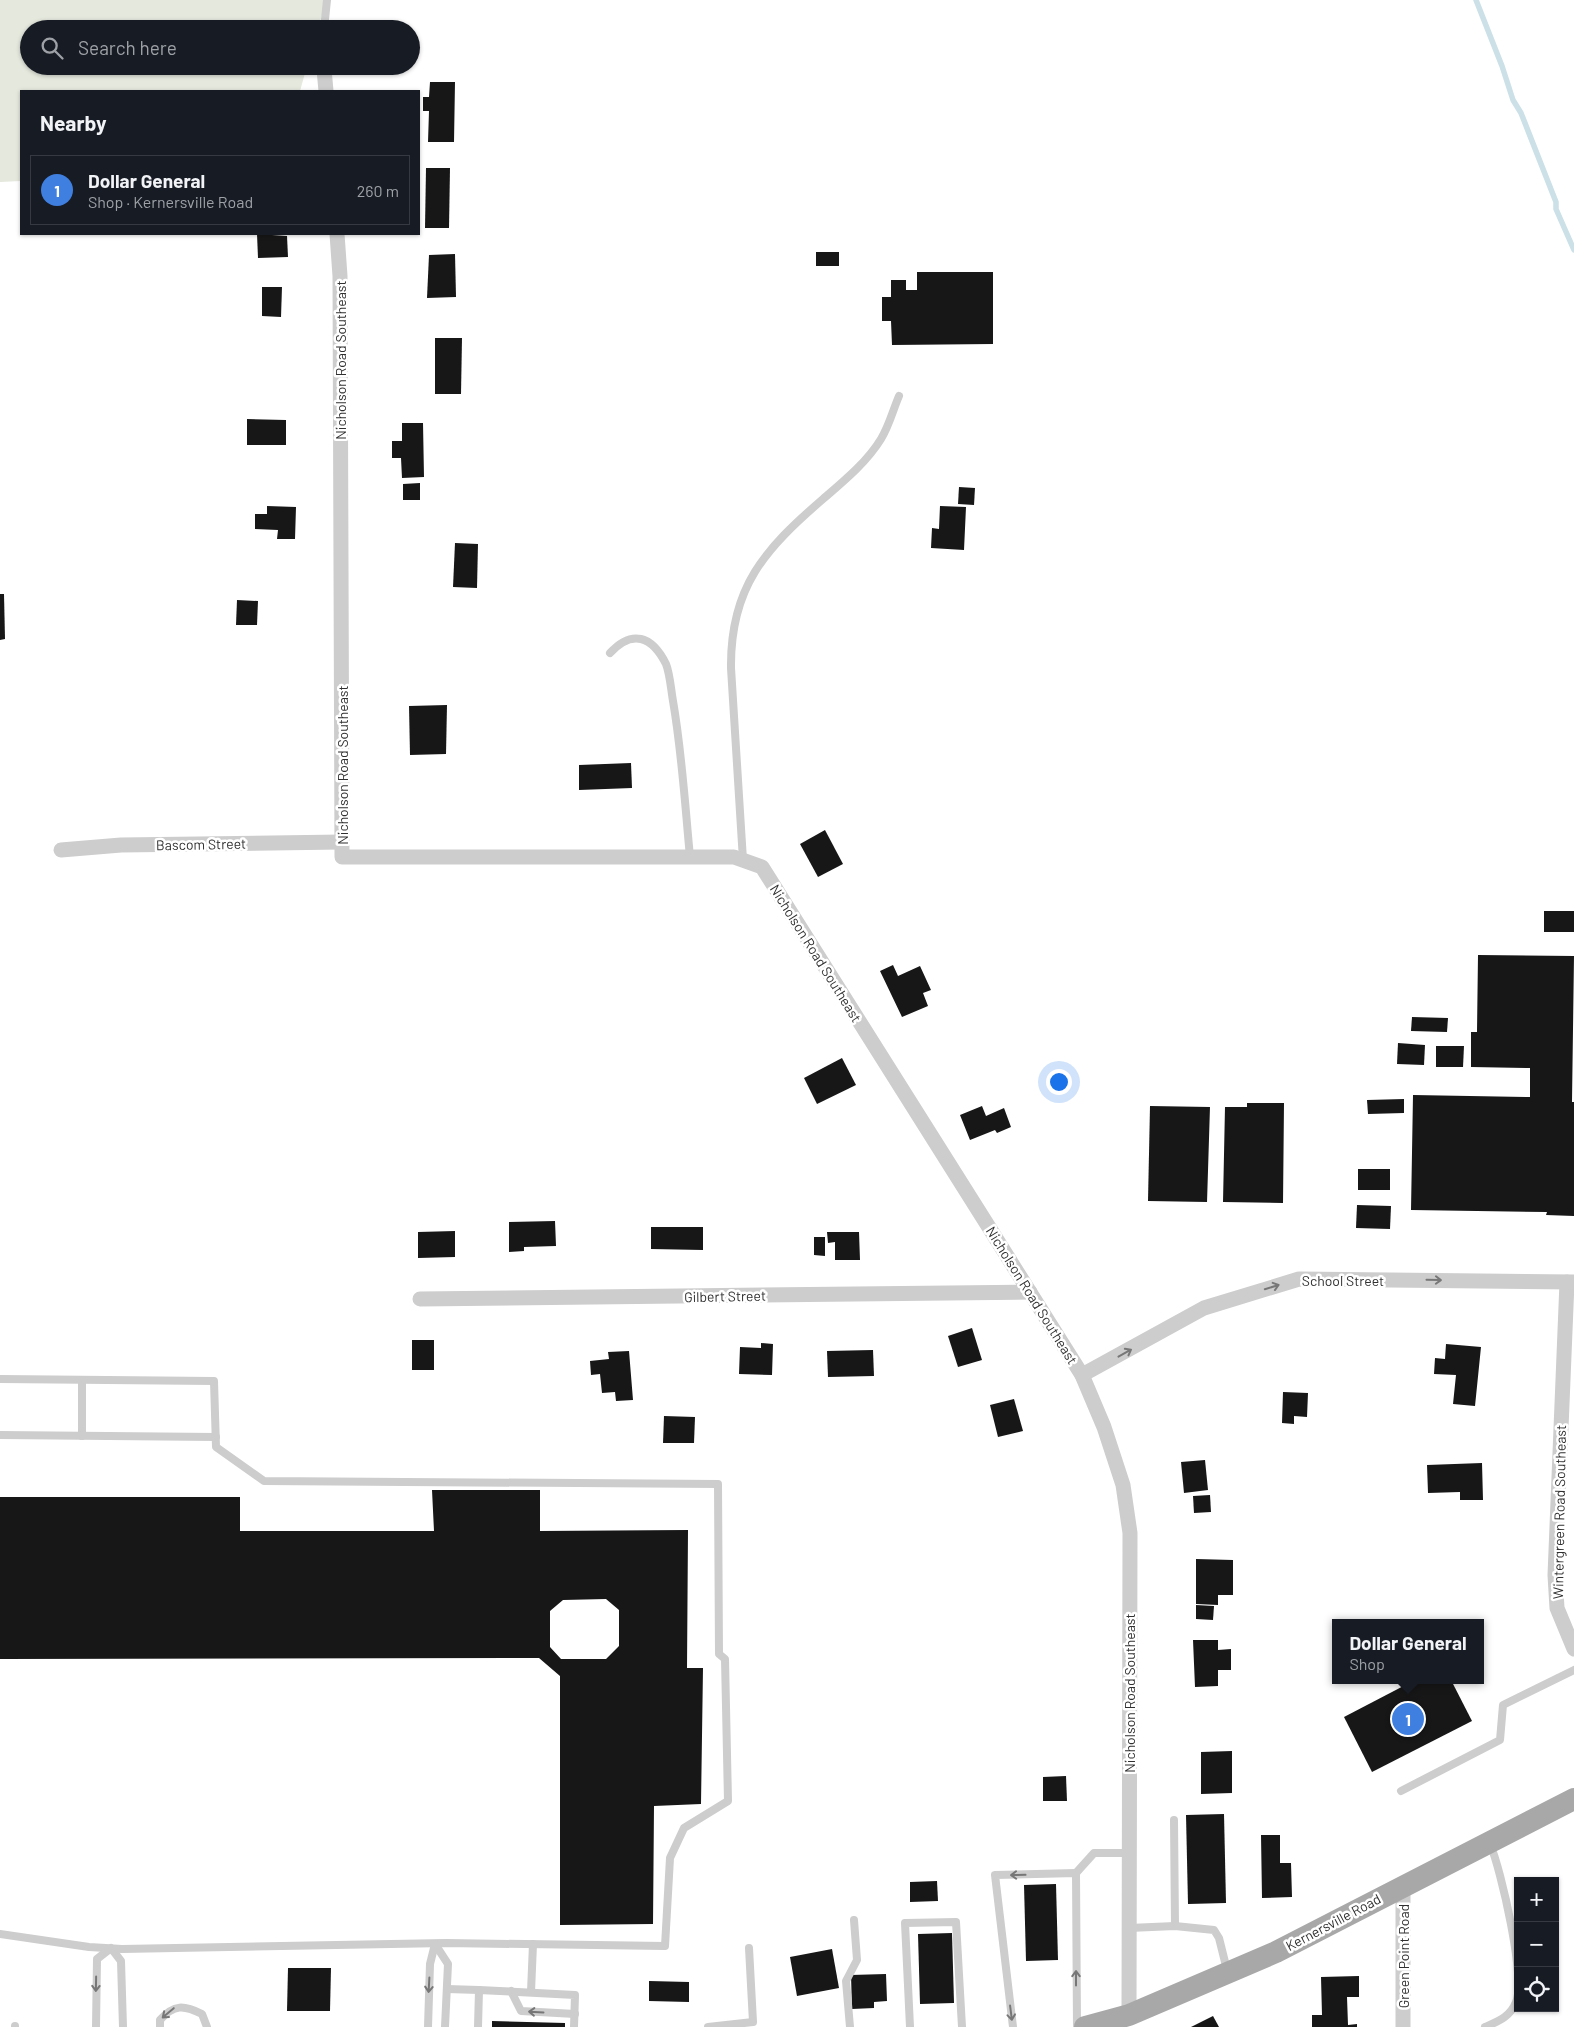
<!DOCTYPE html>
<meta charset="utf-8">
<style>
:root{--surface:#171b24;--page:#242831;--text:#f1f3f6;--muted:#9ea1a6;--line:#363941;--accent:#ea580c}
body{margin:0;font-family:Barlow,sans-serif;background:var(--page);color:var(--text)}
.controls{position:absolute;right:15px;bottom:15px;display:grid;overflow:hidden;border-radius:0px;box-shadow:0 1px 4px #0004}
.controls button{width:45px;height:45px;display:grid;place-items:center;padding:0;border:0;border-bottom:1px solid var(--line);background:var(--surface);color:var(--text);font:25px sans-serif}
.you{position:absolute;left:1058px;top:1081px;width:18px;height:18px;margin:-12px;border:4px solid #fff;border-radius:50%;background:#1a73e8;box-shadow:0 0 0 8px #1a73e833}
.badge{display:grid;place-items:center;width:32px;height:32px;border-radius:50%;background:var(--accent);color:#fff;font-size:16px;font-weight:700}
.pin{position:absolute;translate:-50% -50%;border:2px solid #fff;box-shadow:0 1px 5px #0006}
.popup{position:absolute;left:1332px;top:1619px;width:152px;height:65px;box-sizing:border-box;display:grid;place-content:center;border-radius:0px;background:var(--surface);filter:drop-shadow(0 1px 4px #0005);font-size:16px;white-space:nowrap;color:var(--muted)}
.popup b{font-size:19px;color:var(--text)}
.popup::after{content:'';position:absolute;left:50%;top:100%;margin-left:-10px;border:10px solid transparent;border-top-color:var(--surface)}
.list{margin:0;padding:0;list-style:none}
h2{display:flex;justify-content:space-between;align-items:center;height:65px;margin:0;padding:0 20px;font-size:21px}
h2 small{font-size:16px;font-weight:400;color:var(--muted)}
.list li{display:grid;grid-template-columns:32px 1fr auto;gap:15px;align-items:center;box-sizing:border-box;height:70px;margin:0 10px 10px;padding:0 10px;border:1px solid var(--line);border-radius:0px}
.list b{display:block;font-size:19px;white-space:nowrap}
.list p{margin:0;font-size:16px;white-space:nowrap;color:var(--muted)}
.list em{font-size:16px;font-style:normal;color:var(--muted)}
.icon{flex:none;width:28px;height:28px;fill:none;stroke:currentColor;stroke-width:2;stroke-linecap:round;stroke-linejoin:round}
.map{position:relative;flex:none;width:1574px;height:2027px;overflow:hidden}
.search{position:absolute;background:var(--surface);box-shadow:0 1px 4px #0004;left:20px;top:20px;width:400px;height:55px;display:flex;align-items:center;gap:12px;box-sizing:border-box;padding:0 18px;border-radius:28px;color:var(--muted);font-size:19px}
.panel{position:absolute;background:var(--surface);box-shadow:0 1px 4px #0004;left:20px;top:90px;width:400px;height:145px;border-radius:0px}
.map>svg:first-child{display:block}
.green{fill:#e4e8dd}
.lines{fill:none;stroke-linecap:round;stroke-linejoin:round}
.stream{stroke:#cce0e7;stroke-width:5.5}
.building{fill:#171717;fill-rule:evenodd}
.service{stroke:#cdcdcd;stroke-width:8}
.minor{stroke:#cdcdcd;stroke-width:15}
.primary{stroke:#a8a8a8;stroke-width:22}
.oneway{stroke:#777}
.labels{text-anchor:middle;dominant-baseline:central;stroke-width:5;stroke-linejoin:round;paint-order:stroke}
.street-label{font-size:14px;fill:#303030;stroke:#fff}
</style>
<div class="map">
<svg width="1574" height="2027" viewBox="0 0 1574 2027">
<rect width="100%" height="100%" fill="#fff"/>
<polygon class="green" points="0,0 326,0 318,29 29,29 29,66 307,66 300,91 21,91 21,181 0,182"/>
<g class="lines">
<polyline class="stream" points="1476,0 1502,66 1513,100 1521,113 1556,202 1556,209 1574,250"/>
</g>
<g class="building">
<polygon points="430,82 455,82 454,142 428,142 429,111 423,111 423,97 429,97"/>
<polygon points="426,168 450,168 449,228 425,228"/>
<polygon points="257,234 287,236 288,257 258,258"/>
<rect x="816" y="252" width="23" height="14"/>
<polygon points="455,254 456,297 427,298 429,255"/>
<polygon points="917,272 993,272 993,344 892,345 891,321 882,321 882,297 891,297 891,280 906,280 906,290 917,290"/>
<polygon points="262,287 282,287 281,317 262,316"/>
<polygon points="435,338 462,338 461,394 435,394"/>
<polygon points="247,419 286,420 286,445 247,445"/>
<polygon points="402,423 423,423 424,477 402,478 401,458 392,458 392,441 402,441"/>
<polygon points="420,483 420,500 403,500 403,484"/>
<polygon points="959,487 975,488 974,505 958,504"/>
<polygon points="267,506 296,507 295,539 277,539 278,530 255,529 255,514 267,514"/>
<polygon points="940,506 966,507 964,550 931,548 932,528 939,529"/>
<polygon points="455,543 478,544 477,588 453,587"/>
<polygon points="0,594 4,594 5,639 0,640"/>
<polygon points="237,600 258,601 257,625 236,625"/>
<polygon points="447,705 446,754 410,755 409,706"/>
<polygon points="631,763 632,788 579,790 579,765"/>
<polygon points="825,830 843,864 818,877 800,844"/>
<rect x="1544" y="911" width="30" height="21"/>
<polygon points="1478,955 1574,956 1572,1102 1574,1102 1574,1216 1546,1215 1547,1212 1411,1210 1413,1095 1530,1097 1530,1068 1471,1067 1471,1032 1477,1032"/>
<polygon points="893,965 898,976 920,966 931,990 923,993 928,1006 902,1017 880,971"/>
<polygon points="1412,1017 1448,1018 1447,1032 1411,1031"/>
<polygon points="1398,1043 1425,1045 1424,1065 1397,1064"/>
<polygon points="1436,1046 1464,1046 1463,1067 1436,1067"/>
<polygon points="842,1058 856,1085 817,1104 804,1078"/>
<polygon points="1404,1099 1404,1113 1368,1114 1367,1100"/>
<polygon points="1247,1103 1284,1103 1283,1203 1223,1202 1225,1107 1247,1107"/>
<polygon points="982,1106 986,1116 1004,1108 1011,1127 997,1133 995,1130 970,1140 960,1115"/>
<polygon points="1150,1106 1210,1107 1207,1202 1148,1201"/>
<rect x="1358" y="1169" width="32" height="21"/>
<polygon points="1357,1205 1391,1206 1390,1229 1356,1228"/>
<polygon points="555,1221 556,1246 524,1247 524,1251 509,1252 509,1222"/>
<polygon points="651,1227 703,1227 703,1250 651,1249"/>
<polygon points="455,1231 455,1257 418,1258 418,1232"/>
<polygon points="827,1232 859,1232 860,1260 835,1260 835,1242 828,1243"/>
<polygon points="814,1237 825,1237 825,1256 814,1255"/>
<polygon points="972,1328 982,1360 958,1367 948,1336"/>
<rect x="412" y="1340" width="22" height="30"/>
<polygon points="761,1343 773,1344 772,1375 739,1374 740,1347 761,1348"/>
<polygon points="1446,1344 1481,1347 1475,1406 1453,1404 1456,1375 1434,1374 1435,1358 1445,1359"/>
<polygon points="873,1350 874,1376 828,1377 827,1351"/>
<polygon points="629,1351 633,1400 616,1401 615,1392 602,1393 600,1374 591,1375 590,1361 609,1359 608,1352"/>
<polygon points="1283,1392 1308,1393 1307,1417 1294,1416 1294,1424 1282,1423"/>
<polygon points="1014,1399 1023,1431 998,1437 990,1405"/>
<polygon points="664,1416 695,1417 694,1443 663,1443"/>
<polygon points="1205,1460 1208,1490 1184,1493 1181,1462"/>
<polygon points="1482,1463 1483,1500 1460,1500 1460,1492 1428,1493 1427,1465"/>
<path d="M432 1490H540V1531L688 1530 687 1668H703L701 1804 654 1806 653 1924 560 1925V1676L539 1658 0 1659V1497H240V1531H434ZM606 1599 619 1610V1646L606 1659H561L550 1647V1611L563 1600Z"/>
<polygon points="1210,1495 1211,1512 1194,1513 1193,1496"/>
<polygon points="1196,1559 1233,1560 1233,1595 1218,1595 1218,1605 1196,1604"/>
<polygon points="1196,1605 1214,1606 1213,1620 1196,1619"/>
<polygon points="1193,1640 1218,1640 1218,1650 1231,1649 1231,1670 1218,1670 1218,1686 1195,1687"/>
<polygon points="1415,1680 1451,1680 1472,1721 1372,1772 1344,1717"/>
<polygon points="1232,1751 1232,1793 1201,1794 1201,1752"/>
<polygon points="1066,1776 1067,1801 1043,1801 1043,1777"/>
<polygon points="1224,1814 1226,1903 1188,1904 1186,1815"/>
<polygon points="1261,1835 1280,1835 1280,1863 1291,1863 1292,1897 1262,1898"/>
<polygon points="937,1881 938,1901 910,1902 910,1882"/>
<polygon points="1056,1884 1058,1960 1026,1961 1024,1885"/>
<polygon points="952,1933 954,2003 920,2004 918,1934"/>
<polygon points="832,1949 839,1988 797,1996 790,1957"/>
<polygon points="288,1968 331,1968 330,2011 287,2011"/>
<polygon points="886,1974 887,2001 874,2002 874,2008 852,2009 851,1975"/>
<polygon points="1359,1976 1359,1997 1347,1997 1348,2025 1357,2024 1357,2027 1312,2027 1312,2015 1322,2015 1321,1977"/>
<polygon points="649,1981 689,1982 689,2002 649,2001"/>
<polygon points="1213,2016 1219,2027 1191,2027"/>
<polygon points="492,2021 565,2023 565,2027 492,2027"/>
</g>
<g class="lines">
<g class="service">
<polyline points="324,29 327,0"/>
<path d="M610 653C632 629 652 636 666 664 670 674 671 690 673 701 682 753 685 805 690 857"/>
<path d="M743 860 731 668C730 587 765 549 823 499 844 481 867 462 881 439 889 426 893 410 899 396"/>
<polyline points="0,1379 214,1381 216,1447 264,1481 718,1484 719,1654 725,1659 728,1801 684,1828 670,1858 665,1946 446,1943 122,1949 89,1947 0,1934"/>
<polyline points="82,1380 82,1436"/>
<polyline points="0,1435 216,1437"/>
<polyline points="1401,1791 1500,1740 1503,1705 1574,1670"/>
<polyline points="1174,1820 1175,1926"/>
<polyline points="1076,1873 1094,1853 1129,1853"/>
<polyline points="1129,1928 1175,1926 1214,1930 1219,1938 1227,1970"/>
<polyline points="435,1944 448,1964 445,2027"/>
<polyline points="447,1989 479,1990"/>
<polyline points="511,1991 521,2011 575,2014"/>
<polyline points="531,1992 533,1944"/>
<polyline points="15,2026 15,2027"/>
<polyline points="96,2027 97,1959 111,1948 121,1961 123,2027"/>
<path d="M160 2027V2020C174 2004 184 2005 202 2014L207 2027"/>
<polyline points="428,2027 430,1964 435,1944"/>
<polyline points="478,2027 479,1990 575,1995 574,2027"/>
<polyline points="708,2027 753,2022 749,1948"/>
<polyline points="850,2027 846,1981 857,1960 854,1920"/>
<polyline points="910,2027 905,1923 956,1922 962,2027"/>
<polyline points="1013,2027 995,1875 1076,1873 1077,2027"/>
<path d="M1485 2027C1499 2021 1510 2017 1516 2002 1526 1979 1501 1869 1490 1844"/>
</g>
<g class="minor">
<polyline points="324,69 326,91"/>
<polyline points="337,234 340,276 342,857 734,857 762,867 1082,1375 1104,1427 1123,1485 1130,1533 1129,2015"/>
<polyline points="61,850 121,845 342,842"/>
<polyline points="1567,1282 1555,1575 1557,1608 1574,1649"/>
<polyline points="420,1299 1030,1292"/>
<polyline points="1082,1375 1204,1308 1299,1279 1574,1282"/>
<polyline points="1403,2027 1403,1885"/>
</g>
<polyline class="primary" points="1085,2027 1129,2015 1276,1952 1574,1799"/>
</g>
<defs><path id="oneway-shaft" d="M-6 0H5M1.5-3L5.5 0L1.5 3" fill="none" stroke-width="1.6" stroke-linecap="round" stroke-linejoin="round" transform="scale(1.25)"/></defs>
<g class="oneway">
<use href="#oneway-shaft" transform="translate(1434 1280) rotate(1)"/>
<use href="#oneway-shaft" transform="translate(1272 1287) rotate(-17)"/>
<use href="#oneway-shaft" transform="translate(1125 1353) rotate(-29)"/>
<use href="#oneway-shaft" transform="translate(1018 1875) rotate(179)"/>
<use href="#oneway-shaft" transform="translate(1076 1978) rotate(-90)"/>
<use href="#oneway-shaft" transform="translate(96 1984) rotate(91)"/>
<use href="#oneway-shaft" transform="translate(429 1985) rotate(93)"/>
<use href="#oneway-shaft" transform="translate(536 2012) rotate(-177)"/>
<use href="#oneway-shaft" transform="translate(168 2013) rotate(140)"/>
<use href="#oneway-shaft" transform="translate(1011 2013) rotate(83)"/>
</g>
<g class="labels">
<g class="street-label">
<text transform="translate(340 360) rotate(-90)">Nicholson Road Southeast</text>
<text transform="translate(342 765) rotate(-90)">Nicholson Road Southeast</text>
<text transform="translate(201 844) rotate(-1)">Bascom Street</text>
<text transform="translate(816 953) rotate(58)">Nicholson Road Southeast</text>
<text x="1343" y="1280">School Street</text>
<text transform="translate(1032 1295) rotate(58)">Nicholson Road Southeast</text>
<text transform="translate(725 1296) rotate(-1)">Gilbert Street</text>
<text transform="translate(1559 1512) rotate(-89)">Wintergreen Road Southeast</text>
<text transform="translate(1129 1693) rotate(-90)">Nicholson Road Southeast</text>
<text transform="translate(1333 1922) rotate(-28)">Kernersville Road</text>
<text transform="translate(1403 1956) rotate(-90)">Green Point Road</text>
</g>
</g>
</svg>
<div class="controls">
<button>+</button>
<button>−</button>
<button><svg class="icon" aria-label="locate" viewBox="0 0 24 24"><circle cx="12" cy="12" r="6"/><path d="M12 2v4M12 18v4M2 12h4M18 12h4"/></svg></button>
</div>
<div class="you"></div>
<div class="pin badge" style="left:1408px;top:1719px;background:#3f7fe0">1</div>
<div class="popup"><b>Dollar General</b>Shop</div>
<div class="search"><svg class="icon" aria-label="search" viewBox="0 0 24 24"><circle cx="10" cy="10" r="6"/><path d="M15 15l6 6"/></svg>Search here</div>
<section class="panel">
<h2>Nearby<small></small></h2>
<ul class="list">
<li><span class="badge" style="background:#3f7fe0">1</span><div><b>Dollar General</b><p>Shop · Kernersville Road</p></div><em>260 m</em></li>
</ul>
</section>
</div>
